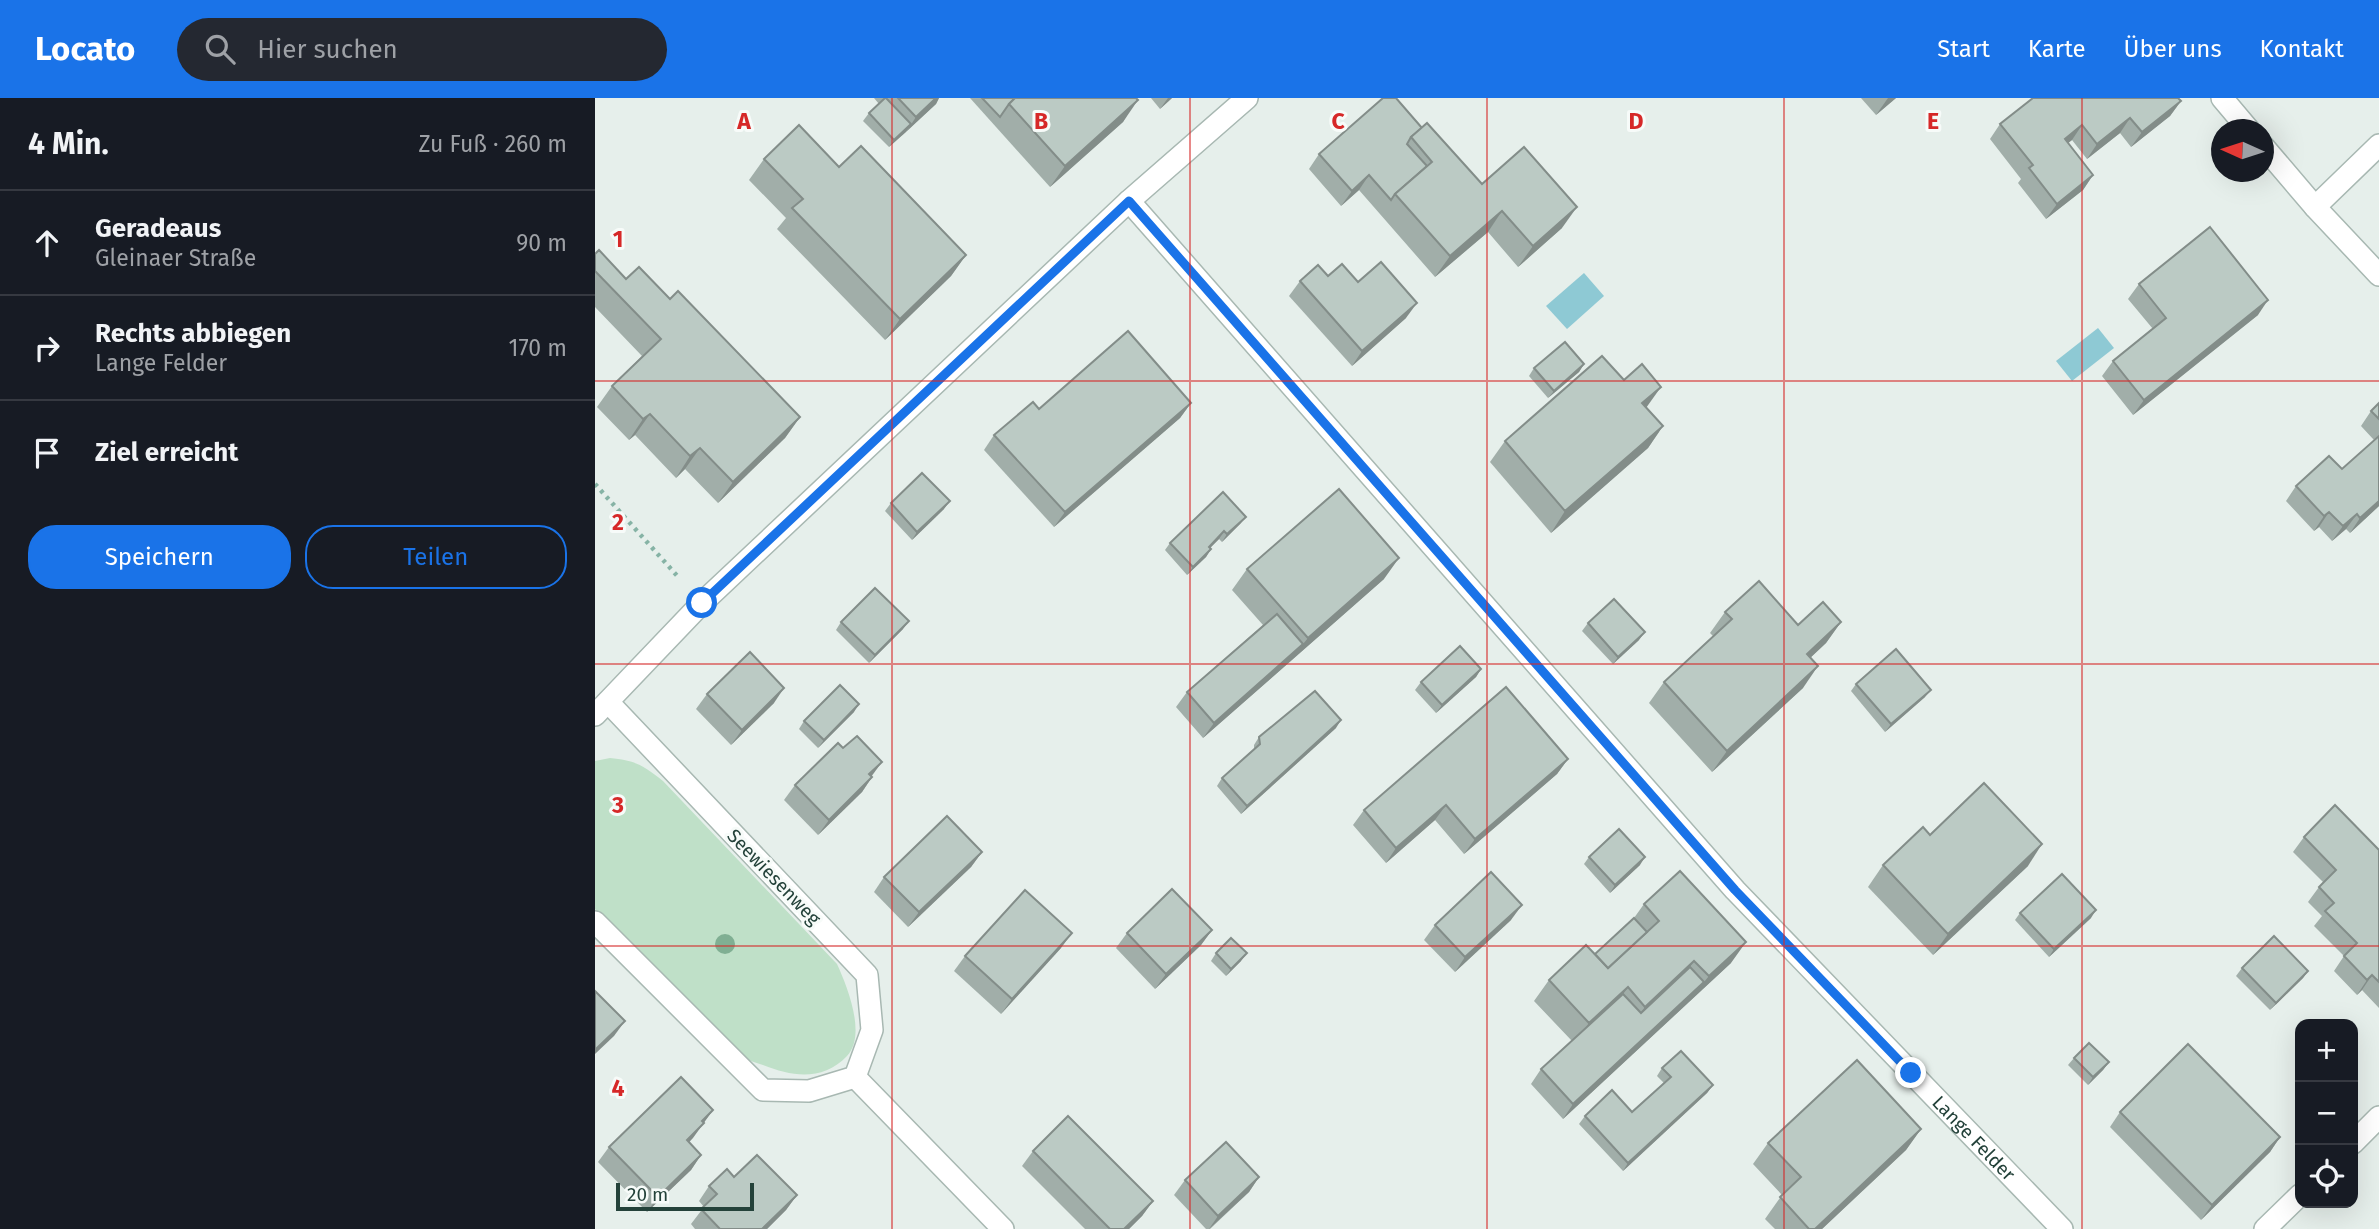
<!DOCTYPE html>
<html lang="de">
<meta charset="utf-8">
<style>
:root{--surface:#171b24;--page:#242831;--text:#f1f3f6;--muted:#9ea1a6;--line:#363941;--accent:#1a73e8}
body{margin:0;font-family:"Fira Sans",sans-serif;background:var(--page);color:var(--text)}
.controls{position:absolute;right:21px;bottom:21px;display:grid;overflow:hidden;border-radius:14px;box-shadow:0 7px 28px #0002}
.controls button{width:63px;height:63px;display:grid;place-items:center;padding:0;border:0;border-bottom:2px solid var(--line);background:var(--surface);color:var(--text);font:35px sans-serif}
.compass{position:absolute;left:1616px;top:21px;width:63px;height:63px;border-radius:50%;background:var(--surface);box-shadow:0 7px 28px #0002;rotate:273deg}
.scale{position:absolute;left:21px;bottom:18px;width:138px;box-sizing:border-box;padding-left:7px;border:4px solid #24423a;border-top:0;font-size:19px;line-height:24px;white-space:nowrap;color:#24423a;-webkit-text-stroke:5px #f7fbf9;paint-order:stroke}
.stop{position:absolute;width:21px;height:21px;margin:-16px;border:5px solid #1a73e8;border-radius:50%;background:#fff}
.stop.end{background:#1a73e8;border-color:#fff;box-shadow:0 2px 7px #0008}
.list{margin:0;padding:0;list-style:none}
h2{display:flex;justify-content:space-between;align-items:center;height:91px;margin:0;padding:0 28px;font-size:30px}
h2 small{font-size:23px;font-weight:400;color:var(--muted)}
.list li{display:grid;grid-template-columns:46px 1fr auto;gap:21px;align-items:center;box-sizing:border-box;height:105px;padding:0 28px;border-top:2px solid var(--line)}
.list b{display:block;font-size:26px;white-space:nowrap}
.list p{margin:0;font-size:23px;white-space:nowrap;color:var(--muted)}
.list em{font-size:23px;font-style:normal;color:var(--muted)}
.actions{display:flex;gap:14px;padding:21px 28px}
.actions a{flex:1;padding:16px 0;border:2px solid var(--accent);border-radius:28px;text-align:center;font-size:24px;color:var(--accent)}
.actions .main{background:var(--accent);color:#fff}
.icon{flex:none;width:38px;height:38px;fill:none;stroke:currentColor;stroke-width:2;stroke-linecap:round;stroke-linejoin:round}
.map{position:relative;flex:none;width:1784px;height:1131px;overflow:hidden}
header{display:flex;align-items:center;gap:42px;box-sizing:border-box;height:98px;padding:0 35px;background:var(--accent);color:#fff}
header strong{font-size:33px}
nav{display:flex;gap:38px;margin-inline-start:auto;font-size:24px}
.search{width:490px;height:63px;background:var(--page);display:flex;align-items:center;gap:18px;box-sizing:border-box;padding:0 24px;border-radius:38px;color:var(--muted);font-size:26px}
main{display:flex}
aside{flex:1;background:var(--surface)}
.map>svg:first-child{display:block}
.green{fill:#bfe0c8}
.water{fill:#8ec9d4}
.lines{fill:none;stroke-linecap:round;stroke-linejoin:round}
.minor-casing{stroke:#a8b8b2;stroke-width:24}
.path{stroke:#86b3a5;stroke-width:4.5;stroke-dasharray:3.5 5;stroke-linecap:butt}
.minor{stroke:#fff;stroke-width:21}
.tree{fill:#80af93}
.wall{fill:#a1aea9}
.shaded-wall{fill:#838d89}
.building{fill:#bbcac4;stroke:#838d89;stroke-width:2}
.route{stroke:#1a73e8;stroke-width:9}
.grid{fill:none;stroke:#d62828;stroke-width:2;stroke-opacity:0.55}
.labels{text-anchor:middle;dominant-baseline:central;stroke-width:6;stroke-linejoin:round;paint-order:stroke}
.street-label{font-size:19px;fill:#24423a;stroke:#f7fbf9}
.grid-label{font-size:23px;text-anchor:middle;font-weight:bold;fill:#d62828;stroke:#f7fbf9;stroke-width:6;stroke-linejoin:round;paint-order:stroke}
</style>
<header>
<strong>Locato</strong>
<div class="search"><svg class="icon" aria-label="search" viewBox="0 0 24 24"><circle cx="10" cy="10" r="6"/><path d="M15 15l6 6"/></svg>Hier suchen</div>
<nav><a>Start</a><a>Karte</a><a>Über uns</a><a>Kontakt</a></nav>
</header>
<main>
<aside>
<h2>4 Min.<small>Zu Fuß · 260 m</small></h2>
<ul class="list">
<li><svg class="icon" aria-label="ahead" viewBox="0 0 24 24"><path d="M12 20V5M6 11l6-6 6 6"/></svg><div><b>Geradeaus</b><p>Gleinaer Straße</p></div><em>90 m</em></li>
<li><svg class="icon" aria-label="right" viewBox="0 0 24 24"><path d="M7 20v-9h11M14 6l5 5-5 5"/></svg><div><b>Rechts abbiegen</b><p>Lange Felder</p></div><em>170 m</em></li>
<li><svg class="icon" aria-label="arrive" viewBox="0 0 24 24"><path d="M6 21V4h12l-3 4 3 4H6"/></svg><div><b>Ziel erreicht</b></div></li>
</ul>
<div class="actions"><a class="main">Speichern</a><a>Teilen</a></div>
</aside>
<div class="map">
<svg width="1784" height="1131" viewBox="0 0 1784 1131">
<rect width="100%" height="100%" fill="#e6efeb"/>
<path class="green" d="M15 660C40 662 49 668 68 683L242 866C252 888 272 937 252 958 228 983 198 979 168 967 162 965 154 963 148 959 135 951 124 936 113 926 74 889 37 850 0 811V663Z"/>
<g class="water">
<polygon points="989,175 1009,198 972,231 951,208"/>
<polygon points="1503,230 1519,250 1477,283 1461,263"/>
</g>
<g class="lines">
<defs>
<g id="minor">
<polyline points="1627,0 1654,32"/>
<polyline points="1668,48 1720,109 1784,177"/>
<path id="s1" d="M534 103 1140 792 1467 1131"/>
<polyline points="1720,109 1784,47"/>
<polyline points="0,617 107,505 534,103 652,0"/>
<polyline points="0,824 168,992 214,993 260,979 277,932 272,877 13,604"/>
<polyline points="260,979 408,1131"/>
<polyline points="1758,1045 1784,1019"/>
<polyline points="1670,1131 1705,1097"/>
</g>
</defs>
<use href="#minor" class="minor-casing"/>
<polyline class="path" points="0,386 85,481"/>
<use href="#minor" class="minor"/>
</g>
<circle class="tree" cx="130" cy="846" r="10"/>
<g class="wall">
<polygon points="279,0 344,0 341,6 294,49 268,23 274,15 284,6"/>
<polygon points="375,0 541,0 528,24 455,89"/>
<polygon points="556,0 577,0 565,11"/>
<polygon points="1266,0 1301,0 1281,17"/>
<polygon points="1586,3 1575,18 1536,49 1525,35 1492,61 1477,42 1473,45 1498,77 1488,92 1451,121 1423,85 1426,81 1395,41 1405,26"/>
<polygon points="827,30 887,86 967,130 923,169 893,134 840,179 764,92 746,108 714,71 724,56"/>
<polygon points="169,61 244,69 371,157 356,178 290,242 182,131 191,120 154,82"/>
<polygon points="0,156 31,181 75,201 205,319 190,340 123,405 90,371 81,380 40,337 34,342 2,309 17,288 47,258 0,209"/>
<polygon points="733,178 763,184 811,220 757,268 694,198 705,183"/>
<polygon points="1544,186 1663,217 1538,317 1507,278 1518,263 1558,231 1533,201"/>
<polygon points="989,266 984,274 953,300 934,278 939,270"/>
<polygon points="596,305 585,320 459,429 389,352 399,337 444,311"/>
<polygon points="1784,305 1784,408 1755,435 1751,431 1737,443 1724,429 1719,433 1691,403 1701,388 1747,371 1779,342 1766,328 1776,313"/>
<polygon points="1068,328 1053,350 956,435 895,364 910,343"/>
<polygon points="296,405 349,411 317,442 290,413"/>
<polygon points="651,419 645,426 627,444 624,441 615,450 616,451 611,459 592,477 570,452 575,445"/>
<polygon points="652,471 789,481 608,640 581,609 592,594 668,527 637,492"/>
<polygon points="1130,514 1203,527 1246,524 1231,545 1215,560 1208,590 1117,674 1054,605 1069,584 1118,538 1115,535"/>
<polygon points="246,524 308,531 274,565 241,532"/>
<polygon points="993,525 1044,542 1018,566 987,533"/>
<polygon points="886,571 881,579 841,615 820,592 826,584"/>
<polygon points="1261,586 1330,599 1290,634 1256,593"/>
<polygon points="112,596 179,605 136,647 101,611"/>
<polygon points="259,614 223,650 204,631 209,623"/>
<polygon points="741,630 646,716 622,688 627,680 659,651 659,647 664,639"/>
<polygon points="973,661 962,676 869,756 840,722 791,765 758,727 769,712"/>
<polygon points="276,678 277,679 267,694 223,737 189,702 200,687"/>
<polygon points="1335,737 1433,768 1338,857 1273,789 1288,767"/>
<polygon points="1709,739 1784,752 1784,910 1767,892 1762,897 1739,873 1749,858 1719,828 1727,818 1713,804 1724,789 1728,784 1698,754"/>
<polygon points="387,754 376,769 313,829 279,794 289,779"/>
<polygon points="994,759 1045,767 1015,795 989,766"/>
<polygon points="1049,806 1136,865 968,1021 936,986 946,971 977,943 939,903 954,882 1000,856 1039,820"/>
<polygon points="1425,815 1496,820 1454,859 1420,822"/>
<polygon points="916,822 860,874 829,842 840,827"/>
<polygon points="617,832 606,847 560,891 521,850 532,835"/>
<polygon points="466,850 406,916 359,873 370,858"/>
<polygon points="621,855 646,863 631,878 616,863"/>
<polygon points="1647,870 1713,873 1708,880 1675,912 1641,878"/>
<polygon points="1479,960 1514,964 1508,972 1493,987 1473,967"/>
<polygon points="1067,970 1118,987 1112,995 1028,1073 984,1026 990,1018 1037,1014 1069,985 1062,978"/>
<polygon points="118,1012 94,1044 106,1057 96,1072 52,1114 3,1064 14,1049"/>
<polygon points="1525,1014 1685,1039 1675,1054 1606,1122 1515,1029"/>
<polygon points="1326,1031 1311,1052 1227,1131 1180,1131 1170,1121 1187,1097 1158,1066 1173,1045"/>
<polygon points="438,1053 558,1103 547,1118 534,1131 490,1131 427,1068"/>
<polygon points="139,1079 202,1097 191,1112 172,1131 100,1131 96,1126 109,1109 104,1103 114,1088"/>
<polygon points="664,1079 654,1094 615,1131 611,1131 579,1097 590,1082"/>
</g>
<g class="shaded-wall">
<polygon points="341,0 344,0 341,6 311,34 321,19"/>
<polygon points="573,0 577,0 565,11"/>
<polygon points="1293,0 1301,0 1281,17"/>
<polygon points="543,2 528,24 455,89 470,68"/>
<polygon points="1586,3 1575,18 1536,49 1547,34"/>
<polygon points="1535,20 1525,35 1492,61 1502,46"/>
<polygon points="316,26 311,34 294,49 299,42"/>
<polygon points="1487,27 1477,42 1459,56 1470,41"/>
<polygon points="774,77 764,92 746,108 757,93"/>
<polygon points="1498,77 1488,92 1451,121 1462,106"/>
<polygon points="982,109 967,130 923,169 938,148"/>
<polygon points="907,113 893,134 840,179 855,158"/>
<polygon points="371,157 356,178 290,242 305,221"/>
<polygon points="1673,202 1663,217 1538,317 1549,302"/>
<polygon points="822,205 811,220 757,268 767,253"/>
<polygon points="989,266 984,274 953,300 959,293"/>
<polygon points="1066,289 1051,310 1047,305"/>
<polygon points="596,305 585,320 459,429 470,414"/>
<polygon points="55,316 40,337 34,342 48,321"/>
<polygon points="205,319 190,340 123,405 138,384"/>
<polygon points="1068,328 1053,350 956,435 970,413"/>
<polygon points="105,350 90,371 81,380 95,358"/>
<polygon points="355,403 349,411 317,442 322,434"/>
<polygon points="1784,403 1784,408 1755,435 1765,420"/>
<polygon points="1734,414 1724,429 1719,433 1729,418"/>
<polygon points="1762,416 1751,431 1737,443 1748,428"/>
<polygon points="651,419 645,426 627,444 632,436"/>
<polygon points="629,433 624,441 609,456 614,449"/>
<polygon points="616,451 611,459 592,477 598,469"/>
<polygon points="804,460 789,481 608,640 619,625 708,546 713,540"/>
<polygon points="314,523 308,531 274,565 280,557"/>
<polygon points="1246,524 1231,545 1197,577 1212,556"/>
<polygon points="1050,534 1044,542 1018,566 1023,559"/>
<polygon points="1223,568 1208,590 1117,674 1132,653"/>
<polygon points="886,571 881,579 841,615 847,607"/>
<polygon points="189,590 179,605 136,647 147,632"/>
<polygon points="1336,592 1330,599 1290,634 1296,626"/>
<polygon points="264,606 259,614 223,650 229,642"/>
<polygon points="746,622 741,630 646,716 652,708"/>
<polygon points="973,661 962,676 869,756 880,741"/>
<polygon points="287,664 276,679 274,676"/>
<polygon points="277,679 267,694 223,737 234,722"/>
<polygon points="851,707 840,722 791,765 801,750"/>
<polygon points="1447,746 1433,768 1338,857 1353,836"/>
<polygon points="387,754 376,769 313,829 324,814"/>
<polygon points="1050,759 1045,767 1015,795 1020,787"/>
<polygon points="927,807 916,822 860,874 870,859"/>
<polygon points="1501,812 1496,820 1454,859 1459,851"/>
<polygon points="617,832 606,847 560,891 571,876"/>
<polygon points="477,835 466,850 406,916 417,901"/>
<polygon points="1151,844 1136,865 968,1021 978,1006 1109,884 1114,878"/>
<polygon points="652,855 646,863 631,878 636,871"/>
<polygon points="1099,863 1084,884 1035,930 1050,909"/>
<polygon points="1713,873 1708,880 1675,912 1681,905"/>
<polygon points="1777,877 1767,892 1762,897 1772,882"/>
<polygon points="1033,889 1018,911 979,946 994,925"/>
<polygon points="30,923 19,938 0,956 0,952"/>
<polygon points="1514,964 1508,972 1493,987 1498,979"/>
<polygon points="1118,987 1112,995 1028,1073 1033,1065"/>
<polygon points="118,1012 98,1040 82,1057 107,1023"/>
<polygon points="1326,1031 1311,1052 1227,1131 1220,1131"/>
<polygon points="1685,1039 1675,1054 1606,1122 1617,1107"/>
<polygon points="106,1057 96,1072 52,1114 63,1099"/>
<polygon points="664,1079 654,1094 614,1131 623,1118"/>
<polygon points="202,1097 191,1112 172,1131 167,1131"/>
<polygon points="558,1103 547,1118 534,1131 529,1131"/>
</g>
<g class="building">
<polygon points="290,0 291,0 316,26 299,42 274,15"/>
<polygon points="303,0 341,0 321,19"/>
<polygon points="387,0 420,0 414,6 405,19"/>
<polygon points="420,0 541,0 543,2 470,68 414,6"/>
<polygon points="788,0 801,0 827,30 816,39 812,46 832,68 800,96 796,102 774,77 757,93 724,56"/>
<polygon points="1438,0 1583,0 1586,3 1547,34 1535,20 1502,46 1487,27 1470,41 1498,77 1462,106 1434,70 1438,67 1405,26"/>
<polygon points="832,25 887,86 929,49 982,109 938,148 907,113 855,158 800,96 837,64 816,39"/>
<polygon points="204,27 244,69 266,48 371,157 305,221 197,110 208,101 169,61"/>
<polygon points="1615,129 1673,202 1549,302 1518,263 1571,220 1544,186"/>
<polygon points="4,152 31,181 44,169 75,201 83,193 205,319 138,384 105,350 95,358 55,316 48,321 17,288 66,241 0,173 0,156"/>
<polygon points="786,164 822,205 767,253 705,183 723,167 733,178 747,166 763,184"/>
<polygon points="533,233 596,305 470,414 399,337 438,304 444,311"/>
<polygon points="970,244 989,266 959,293 939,270"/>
<polygon points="1007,258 1029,282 1047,266 1066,289 1047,305 1068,328 970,413 910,343"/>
<polygon points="1784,305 1784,321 1776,313"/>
<polygon points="1784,338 1784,403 1765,420 1762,416 1748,428 1734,414 1729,418 1701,388 1734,358 1747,371"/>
<polygon points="327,375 355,403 322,434 296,405"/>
<polygon points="744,391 804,460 713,540 652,471"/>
<polygon points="628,394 651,419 632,436 629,433 614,449 616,451 598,469 575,445"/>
<polygon points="1164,483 1203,527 1228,504 1246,524 1212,556 1223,568 1132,653 1069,584 1137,521 1130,514"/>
<polygon points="280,490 314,523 280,557 246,524"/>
<polygon points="1019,501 1050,534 1023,559 993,525"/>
<polygon points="682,516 708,546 619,625 592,594"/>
<polygon points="865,548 886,571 847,607 826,584"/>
<polygon points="1301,551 1336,592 1296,626 1261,586"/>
<polygon points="155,554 189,590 147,632 112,596"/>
<polygon points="245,587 264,606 229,642 209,623"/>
<polygon points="911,589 973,661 880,741 851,707 801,750 769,712"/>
<polygon points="720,593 746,622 652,708 627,680 665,646 664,639"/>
<polygon points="262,638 287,664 274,676 277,679 234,722 200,687 243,645 248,650"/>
<polygon points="1389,685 1447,746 1353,836 1288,767 1328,729 1335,737"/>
<polygon points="1740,707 1784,752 1784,884 1777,877 1772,882 1749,858 1762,845 1730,813 1739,805 1724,789 1741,772 1709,739"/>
<polygon points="352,718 387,754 324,814 289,779"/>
<polygon points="1024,731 1050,759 1020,787 994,759"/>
<polygon points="1085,773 1151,844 1114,878 1099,863 1050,909 1033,889 994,925 954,882 991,847 1013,870 1064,823 1049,806"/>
<polygon points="896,774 927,807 870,859 840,827"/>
<polygon points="1467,776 1501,812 1459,851 1425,815"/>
<polygon points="577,791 617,832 571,876 532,835"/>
<polygon points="430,792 477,835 417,901 370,858"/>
<polygon points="1039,820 1052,834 1013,870 1000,856"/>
<polygon points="1679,838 1713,873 1681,905 1647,870"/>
<polygon points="636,840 652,855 636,871 621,855"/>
<polygon points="1095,869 1109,884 978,1006 946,971 1028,896 1046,915"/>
<polygon points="0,893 30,923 0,952"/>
<polygon points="1494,945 1514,964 1498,979 1479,960"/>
<polygon points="1593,946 1685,1039 1617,1107 1525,1014"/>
<polygon points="1086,953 1118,987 1033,1065 990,1018 1017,992 1037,1014 1076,979 1067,970"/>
<polygon points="1262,962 1326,1031 1220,1131 1214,1131 1185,1099 1206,1079 1173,1045"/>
<polygon points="86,979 118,1012 107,1023 109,1025 92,1042 106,1057 63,1099 14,1049"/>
<polygon points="473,1018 558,1103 529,1131 515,1131 438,1053"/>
<polygon points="631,1044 664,1079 623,1118 590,1082"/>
<polygon points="162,1057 202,1097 167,1131 125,1131 106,1111 122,1096 114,1088 132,1071 139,1079"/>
</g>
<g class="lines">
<polyline class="route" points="107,505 534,103 1140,792 1316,975"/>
</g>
<path class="grid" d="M297 0V1131M595 0V1131M892 0V1131M1189 0V1131M1487 0V1131M0 283H1784M0 566H1784M0 848H1784"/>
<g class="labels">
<g class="street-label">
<text transform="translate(179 779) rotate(46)">Seewiesenweg</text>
<text stroke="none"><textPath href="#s1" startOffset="1262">Lange Felder</textPath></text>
</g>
</g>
<g class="grid-label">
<text x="149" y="31">A</text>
<text x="446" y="31">B</text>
<text x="743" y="31">C</text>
<text x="1041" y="31">D</text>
<text x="1338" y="31">E</text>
<text x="23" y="149">1</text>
<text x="23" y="432">2</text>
<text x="23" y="715">3</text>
<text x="23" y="998">4</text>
</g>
</svg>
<div class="controls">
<button>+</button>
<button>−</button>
<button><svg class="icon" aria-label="locate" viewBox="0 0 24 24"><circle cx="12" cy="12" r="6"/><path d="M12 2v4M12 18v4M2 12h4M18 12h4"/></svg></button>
</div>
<svg class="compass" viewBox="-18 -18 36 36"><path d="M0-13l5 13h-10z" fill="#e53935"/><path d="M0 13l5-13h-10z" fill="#9ea1a6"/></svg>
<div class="scale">20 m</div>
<div class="stop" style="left:107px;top:505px"></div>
<div class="stop end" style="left:1316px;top:975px"></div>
</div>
</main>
